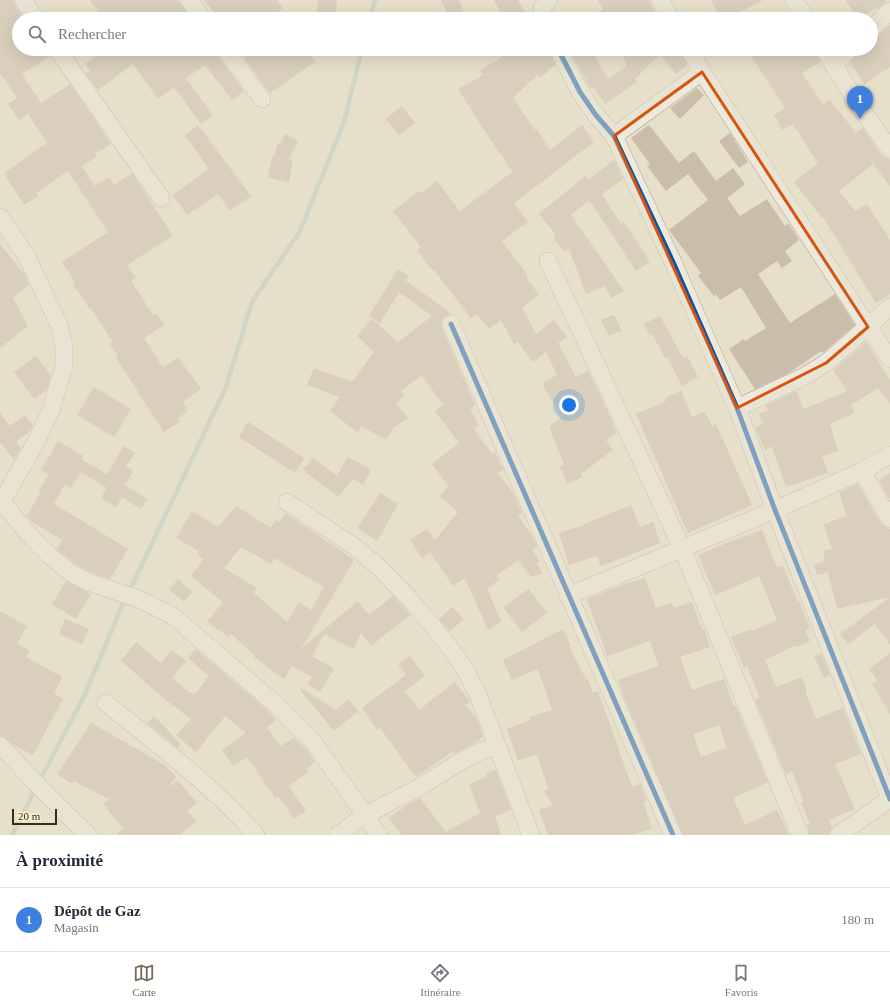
<!DOCTYPE html>
<html lang="fr">
<meta charset="utf-8">
<style>
:root{--surface:#fff;--page:#f6f6f7;--text:#1f2937;--muted:#747a83;--line:#e0e1e3;--accent:#766a58}
body{margin:0;font-family:Georgia,serif;background:var(--page);color:var(--text)}
.scale{position:absolute;left:12px;bottom:10px;width:45px;box-sizing:border-box;padding-left:4px;border:2px solid #3a2b1b;border-top:0;font-size:11px;line-height:14px;white-space:nowrap;color:#3a2b1b;-webkit-text-stroke:3px #f8eece;paint-order:stroke}
.you{position:absolute;left:569px;top:405px;width:14px;height:14px;margin:-10px;border:3px solid #fff;border-radius:50%;background:#1a73e8;box-shadow:0 0 0 6px #1a73e833}
.badge{display:grid;place-items:center;width:26px;height:26px;border-radius:50%;background:var(--accent);color:#fff;font-size:13px;font-weight:700}
.pin{position:absolute;translate:-50% -33px;filter:drop-shadow(0 1px 2px #0008)}
.pin::after{content:'';position:absolute;top:21px;width:14px;height:12px;background:inherit;clip-path:polygon(0 0,100% 0,50% 100%)}
.list{margin:0;padding:0;list-style:none}
h2{display:flex;justify-content:space-between;align-items:center;height:52px;margin:0;padding:0 16px;font-size:17px}
h2 small{font-size:13px;font-weight:400;color:var(--muted)}
.list li{display:grid;grid-template-columns:26px 1fr auto;gap:12px;align-items:center;box-sizing:border-box;height:64px;padding:0 16px;border-top:1px solid var(--line)}
.list b{display:block;font-size:15px;white-space:nowrap}
.list p{margin:0;font-size:13px;white-space:nowrap;color:var(--muted)}
.list em{font-size:13px;font-style:normal;color:var(--muted)}
.icon{flex:none;width:22px;height:22px;fill:none;stroke:currentColor;stroke-width:2;stroke-linecap:round;stroke-linejoin:round}
.map{position:relative;flex:none;width:890px;height:835px;overflow:hidden}
.search{position:absolute;background:var(--surface);box-shadow:0 4px 16px #0002;left:12px;right:12px;top:12px;height:44px;display:flex;align-items:center;gap:10px;box-sizing:border-box;padding:0 14px;border-radius:22px;color:var(--muted);font-size:15px}
.sheet{height:116px;background:var(--surface)}
nav{display:flex;justify-content:space-around;align-items:center;box-sizing:border-box;height:56px;border-top:1px solid var(--line);background:var(--surface);font-size:11px;color:var(--muted)}
nav a{display:grid;justify-items:center;gap:2px}
nav .on{color:var(--accent)}
.map>svg:first-child{display:block}
.lines{fill:none;stroke-linecap:round;stroke-linejoin:round}
.stream{stroke:#b6cbc0;stroke-width:4.5}
.building{fill:#cabdaa;fill-rule:evenodd}
.street-casing{stroke:#aba394;stroke-width:18}
.street{stroke:#ede9dd;stroke-width:17}
.cycleway-casing{stroke:#f8eece;stroke-width:8}
.cycleway{stroke:#0057b8;stroke-width:5}
.marked{fill:none;stroke:#d7540e;stroke-width:3;stroke-linejoin:round}
</style>
<div class="map">
<svg width="890" height="835" viewBox="0 0 890 835">
<rect width="100%" height="100%" fill="#e6dfca"/>
<g class="lines">
<g class="stream">
<polyline points="370,19 375,0"/>
<polyline points="129,592 226,387 252,302 300,231 344,122 362,49"/>
<polyline points="39,782 84,696 125,599"/>
<polyline points="12,835 36,788"/>
</g>
</g>
<g class="building">
<polygon points="0,0 13,0 15,6 24,19 19,19 19,49 47,49 50,56 22,74 41,103 70,84 111,144 95,154 97,156 82,166 95,186 109,177 114,185 132,173 173,236 127,265 136,278 131,281 153,315 156,313 164,325 144,338 163,368 178,357 201,389 183,402 188,411 177,419 179,422 164,432 116,358 118,356 110,344 113,342 90,307 89,308 73,284 75,282 62,262 108,232 68,171 36,193 38,196 24,205 4,173 47,143 28,114 19,120 8,104 17,98 0,73"/>
<polygon points="90,0 178,0 191,19 104,19"/>
<polygon points="204,0 277,0 283,8 267,19 256,19 251,11 241,19 220,19"/>
<polygon points="318,0 337,0 335,19 316,19"/>
<polygon points="441,0 459,0 464,11 449,18"/>
<polygon points="494,0 518,0 528,19 504,19"/>
<polygon points="598,0 650,0 651,5 659,19 589,19 603,9"/>
<polygon points="711,0 763,0 740,12 744,19 721,19"/>
<polygon points="845,0 885,0 886,2 876,10 875,8 859,19"/>
<polygon points="890,25 890,67 864,84 850,62 859,53 865,49 871,49 871,39 878,36"/>
<polygon points="107,49 215,49 217,55 244,91 232,100 205,65 186,78 213,116 201,124 174,87 158,99 133,64 98,90 86,74 90,71 85,64"/>
<polygon points="256,49 306,49 315,62 270,93 244,58"/>
<polygon points="512,49 548,49 555,65 540,78 537,75 513,98 535,130 536,129 550,150 582,125 594,142 514,203 528,222 502,241 528,276 526,277 539,295 522,308 536,334 554,320 567,337 558,343 576,377 588,371 614,425 613,426 617,433 606,440 613,450 581,474 583,477 567,484 560,467 564,464 550,430 550,426 561,418 544,387 544,382 557,375 546,352 533,362 518,342 514,344 501,320 489,329 477,314 471,318 434,270 433,271 417,250 421,247 393,211 419,191 421,193 437,181 460,211 512,172 500,152 499,153 458,89 483,75 480,71 490,64 491,65"/>
<polygon points="569,49 591,49 608,79 627,66 620,49 679,49 687,65 676,74 660,54 635,79 637,82 605,104 593,87 590,88"/>
<polygon points="757,49 814,49 820,62 802,73 823,105 830,100 856,133 863,128 882,155 886,158 890,159 890,186 873,164 839,191 855,211 867,204 890,240 890,294 876,303 823,217 822,218 794,182 818,163 793,124 783,130 774,115 785,108 750,54"/>
<polygon points="697,88 704,95 680,119 670,108"/>
<polygon points="402,106 415,123 399,135 386,119"/>
<polygon points="198,125 251,196 230,211 218,194 187,215 173,195 209,169 185,135"/>
<polygon points="649,125 679,163 694,151 716,181 733,168 745,184 727,198 740,216 767,199 785,226 788,223 799,240 785,251 792,261 782,268 777,261 758,274 790,323 835,294 855,325 823,353 821,351 789,373 755,389 729,349 744,339 745,341 766,328 741,287 720,300 716,294 714,296 698,276 701,273 669,230 708,200 688,174 666,191 647,166 650,164 631,138"/>
<polygon points="730,133 748,162 739,168 719,141"/>
<polygon points="285,134 298,141 288,160 293,161 289,182 268,178 272,156 274,157 278,143 280,144"/>
<polygon points="614,160 623,179 602,194 621,224 624,222 650,262 636,271 589,200 571,215 624,291 611,298 605,286 586,294 569,249 565,252 553,238 556,235 539,214 585,176 588,180"/>
<polygon points="0,244 25,275 29,285 13,298 28,326 0,348"/>
<polygon points="398,269 409,276 406,281 452,314 447,315 443,318 441,323 442,328 475,405 470,410 479,425 474,429 492,454 495,452 503,470 498,473 513,493 522,513 518,516 533,537 537,547 532,550 540,561 537,564 543,573 531,577 518,560 497,575 500,579 487,589 501,621 488,630 465,578 453,586 430,552 422,558 410,540 427,529 435,540 458,512 440,496 448,486 432,464 459,443 435,411 443,405 422,375 401,391 405,395 396,403 408,418 393,428 386,440 361,426 358,433 330,411 340,397 307,385 314,368 352,382 374,352 357,336 372,319 398,342 432,316 399,292 380,323 369,316"/>
<polygon points="614,315 622,332 618,332 609,336 601,320"/>
<polygon points="660,316 683,358 687,356 698,377 682,386 667,357 665,358 652,334 650,335 644,324"/>
<polygon points="866,342 890,380 890,403 878,388 851,405 855,413 830,424 838,451 822,456 828,473 786,487 772,446 765,450 755,427 763,424 759,414 768,410 765,406 796,391 804,409 847,391 833,370"/>
<polygon points="36,356 51,376 47,390 34,399 14,372"/>
<polygon points="94,387 131,409 114,437 77,415"/>
<polygon points="681,391 692,417 705,412 712,426 716,424 752,505 688,533 636,414 666,401 665,398"/>
<polygon points="0,413 10,426 25,415 33,426 30,431 16,442 21,448 14,460 0,442"/>
<polygon points="248,422 304,458 295,473 239,437"/>
<polygon points="58,441 83,456 81,459 107,474 124,446 135,453 126,466 133,471 125,485 147,499 141,509 122,497 116,508 101,498 107,488 81,472 71,488 65,484 54,504 128,549 110,579 92,573 77,565 57,549 62,540 31,521 27,516 41,491 39,490 49,474 41,470"/>
<polygon points="348,457 371,470 363,485 353,479 338,497 303,470 313,458 337,476"/>
<polygon points="890,473 890,499 879,480"/>
<polygon points="858,484 881,524 885,527 890,529 890,597 837,609 828,572 817,575 814,564 825,561 823,551 832,549 824,524 847,516 839,492"/>
<polygon points="380,493 398,504 377,541 357,528"/>
<polygon points="631,505 640,527 653,522 660,543 601,566 597,556 569,565 559,533 584,525 584,524"/>
<path d="M236 506 271 528 276 520 280 522 285 513 354 560 301 649 358 601 369 615 393 596 410 615 371 646 361 633 354 649 324 634 312 656 334 669 320 692 308 684 312 677 292 666 284 679 254 657 255 656 231 634 229 637 207 622 223 602 191 576 204 559 197 554 199 551 176 538 192 511 218 527ZM241 547 271 564 274 558 324 587 311 610 299 602 287 622 254 593 257 588 224 568Z"/>
<polygon points="762,530 777,568 783,566 798,602 799,601 810,628 805,630 810,641 796,647 796,645 765,660 776,687 802,677 807,690 805,691 816,719 843,708 861,754 835,764 855,809 829,820 832,828 828,835 810,835 807,825 810,823 801,803 804,802 792,771 786,774 755,700 760,698 747,666 744,668 731,637 751,629 752,631 777,620 759,576 715,595 698,555 724,544"/>
<path d="M645 578 656 608 672 603 674 608 692 602 702 630 704 629 710 647 680 657 692 690 724 679 734 707 736 706 768 782 733 798 745 825 777 810 789 835H683L624 697 618 680 659 666 650 641 607 656 587 599 629 582V583ZM719 725 727 748 701 757 693 734Z"/>
<polygon points="178,579 192,592 184,602 169,590"/>
<polygon points="66,581 91,594 76,619 52,604"/>
<polygon points="529,589 547,613 522,632 503,607"/>
<polygon points="890,597 890,645 875,624 848,644 840,634"/>
<polygon points="452,607 464,619 450,631 439,619"/>
<polygon points="0,611 27,626 17,644 30,651 26,657 62,677 54,694 63,699 33,755 12,744 3,736 0,735"/>
<polygon points="65,619 89,629 82,644 59,634"/>
<polygon points="563,629 571,646 569,647 586,679 587,678 593,693 598,691 632,787 640,784 647,801 644,802 644,804 652,828 633,835 548,835 539,810 553,805 544,791 548,788 537,754 518,760 507,729 531,720 530,717 552,710 538,669 512,680 503,660"/>
<polygon points="136,642 161,663 172,650 186,661 172,678 190,693 191,692 194,695 209,676 188,658 196,649 266,709 276,720 267,728 280,746 294,738 306,749 315,762 306,769 308,772 288,786 306,811 294,819 278,796 275,798 247,757 233,766 222,750 246,733 225,716 196,752 176,735 191,719 167,701 121,661"/>
<polygon points="821,653 830,675 824,678 814,657"/>
<polygon points="890,653 890,714 872,684 878,681 869,669"/>
<polygon points="410,656 425,676 405,691 419,710 455,682 470,702 466,705 477,720 483,737 473,744 454,754 452,752 416,777 380,728 377,730 362,708 406,675 398,664"/>
<polygon points="301,688 336,710 348,699 358,711 334,731 300,690"/>
<polygon points="154,716 181,744 178,748 147,723"/>
<polygon points="91,723 165,765 176,777 168,787 178,781 197,803 187,810 196,821 180,835 116,835 123,828 103,804 109,799 74,781 72,784 57,774"/>
<polygon points="496,770 511,810 495,816 501,835 402,835 389,818 407,805 420,798 446,832 480,813 469,784 487,777 486,773"/>
</g>
<g class="lines">
<defs>
<g id="street">
<polyline points="23,0 36,19"/>
<polyline points="189,0 203,19"/>
<polyline points="660,0 671,19"/>
<polyline points="794,0 806,19"/>
<polyline points="543,19 542,8 549,0"/>
<polyline points="871,29 890,11"/>
<polyline points="57,49 161,198"/>
<polyline points="225,49 262,99"/>
<polyline points="558,49 580,92 595,114 614,136 673,262 737,408 775,510 890,799"/>
<polyline points="689,49 702,72 868,327 890,359"/>
<polyline points="824,49 859,106 890,149"/>
<polyline points="833,65 850,49"/>
<polyline points="614,136 702,72"/>
<polyline points="0,217 27,257 59,325 64,346 64,366 51,410 37,440 0,505"/>
<polyline points="548,261 682,548 800,835"/>
<polyline points="451,324 673,835"/>
<polyline points="737,408 803,377 826,363 890,307"/>
<polyline points="862,471 890,519"/>
<polyline points="0,499 31,537 49,555 71,573 88,582 139,599 173,616 273,702 314,743 379,835"/>
<polyline points="287,502 352,545 380,568 414,604 444,640 465,669 478,695 531,835"/>
<polyline points="568,596 775,510 862,471 890,455"/>
<path d="M106 703C158 745 212 785 256 835"/>
<polyline points="0,745 46,794 88,835"/>
<polyline points="338,835 365,815 418,788 463,760 479,752 497,746"/>
<polyline points="838,835 890,799"/>
</g>
</defs>
<use href="#street" class="street-casing"/>
<use href="#street" class="street"/>
<defs>
<g id="cycleway">
<polyline points="558,49 580,92 595,114 614,136 673,262 737,408 775,510 890,799"/>
<polyline points="451,324 673,835"/>
</g>
</defs>
<use href="#cycleway" class="cycleway-casing"/>
<use href="#cycleway" class="cycleway"/>
</g>
<path d="M0 0H890V835H0ZM702 72 868 327 826 363 737 408 614 136Z" fill="#e6dfca" fill-opacity=".55" fill-rule="evenodd"/>
<path class="marked" d="M702 72 868 327 826 363 737 408 614 136Z"/>
</svg>
<div class="scale">20 m</div>
<div class="you"></div>
<div class="pin badge" style="left:860px;top:119px;background:#3f7fe0">1</div>
<div class="search"><svg class="icon" aria-label="search" viewBox="0 0 24 24"><circle cx="10" cy="10" r="6"/><path d="M15 15l6 6"/></svg>Rechercher</div>
</div>
<section class="sheet">
<h2>À proximité<small></small></h2>
<ul class="list">
<li><span class="badge" style="background:#3f7fe0">1</span><div><b>Dépôt de Gaz</b><p>Magasin</p></div><em>180 m</em></li>
</ul>
</section>
<nav>
<a class="on"><svg class="icon" aria-label="map" viewBox="0 0 24 24"><path d="M3 6l6-2 6 2 6-2v14l-6 2-6-2-6 2zM9 4v14M15 6v14"/></svg>Carte</a>
<a><svg class="icon" aria-label="directions" viewBox="0 0 24 24"><path d="M12 3l9 9-9 9-9-9zM9 14v-3h6M13 9l2 2-2 2"/></svg>Itinéraire</a>
<a><svg class="icon" aria-label="saved" viewBox="0 0 24 24"><path d="M7 4h10v16l-5-4-5 4z"/></svg>Favoris</a>
</nav>
